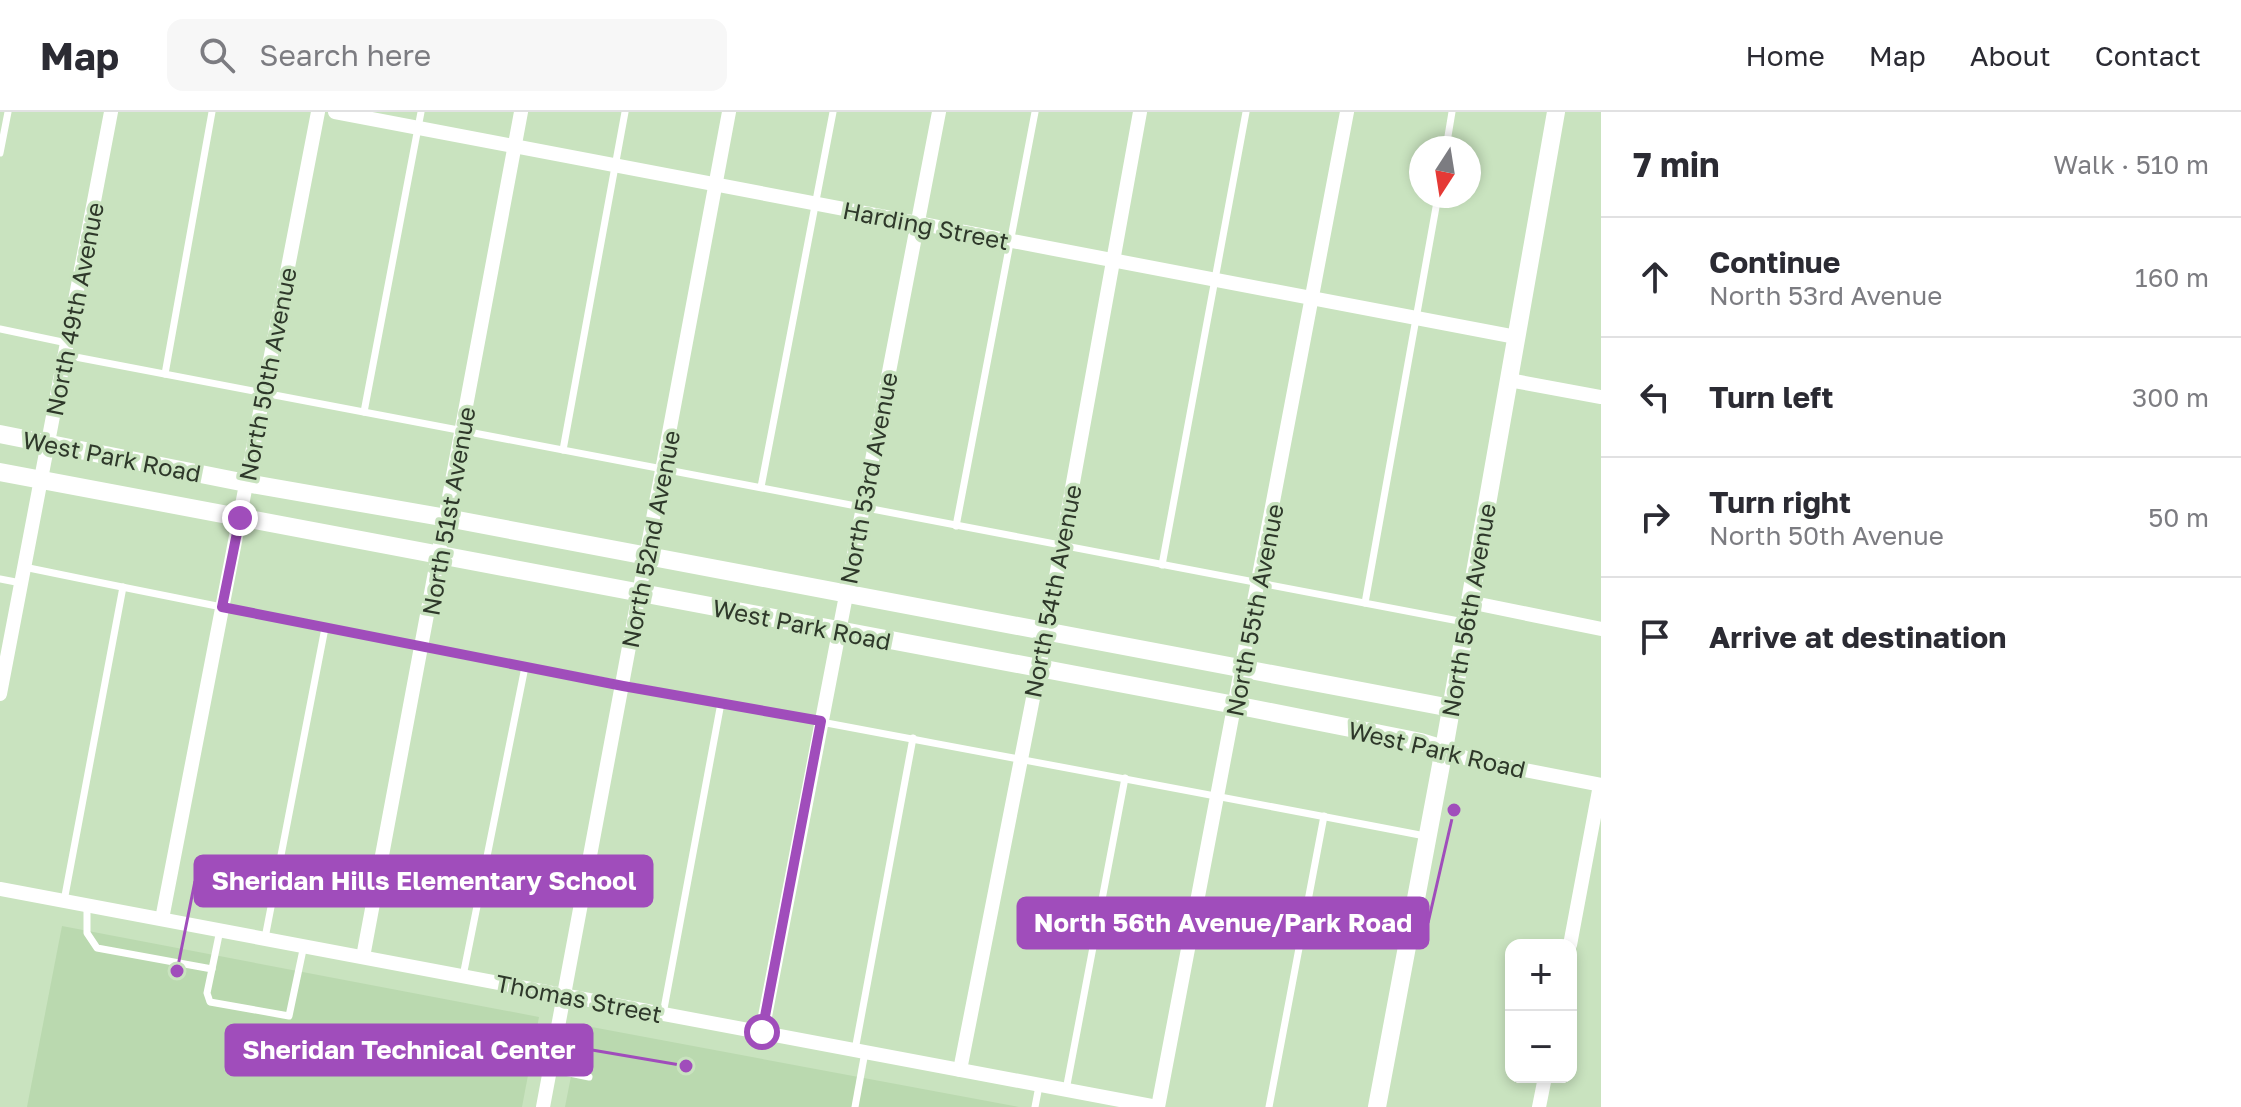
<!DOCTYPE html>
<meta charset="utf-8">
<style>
:root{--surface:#fff;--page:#f7f7f7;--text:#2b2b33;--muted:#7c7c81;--line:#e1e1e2}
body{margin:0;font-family:"Golos Text",sans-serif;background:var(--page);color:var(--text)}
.controls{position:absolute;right:24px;bottom:24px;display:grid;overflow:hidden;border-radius:16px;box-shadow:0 4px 12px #0003}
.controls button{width:72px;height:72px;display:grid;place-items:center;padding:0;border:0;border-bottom:2px solid var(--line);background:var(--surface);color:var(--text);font:40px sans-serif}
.compass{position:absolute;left:1409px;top:24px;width:72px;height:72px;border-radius:50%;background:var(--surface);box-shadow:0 4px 12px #0003;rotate:192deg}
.stop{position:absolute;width:24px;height:24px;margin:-18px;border:6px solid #a04dbb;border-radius:50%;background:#fff}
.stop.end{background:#a04dbb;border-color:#fff;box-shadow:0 2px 8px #0008}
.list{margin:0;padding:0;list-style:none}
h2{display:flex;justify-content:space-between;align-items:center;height:104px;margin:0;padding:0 32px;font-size:34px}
h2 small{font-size:26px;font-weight:400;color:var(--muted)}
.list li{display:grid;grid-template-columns:52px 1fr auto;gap:24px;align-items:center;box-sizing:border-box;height:120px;padding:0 32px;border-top:2px solid var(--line)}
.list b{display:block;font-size:30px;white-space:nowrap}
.list p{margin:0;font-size:26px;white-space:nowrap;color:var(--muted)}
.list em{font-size:26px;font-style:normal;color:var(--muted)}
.icon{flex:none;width:44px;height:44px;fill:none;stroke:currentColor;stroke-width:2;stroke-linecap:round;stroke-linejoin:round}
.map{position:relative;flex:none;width:1601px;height:995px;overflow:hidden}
header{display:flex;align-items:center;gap:48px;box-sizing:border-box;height:112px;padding:0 40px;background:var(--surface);border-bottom:2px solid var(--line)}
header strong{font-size:38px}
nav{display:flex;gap:44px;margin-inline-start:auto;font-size:28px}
.search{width:560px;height:72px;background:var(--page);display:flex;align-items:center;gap:20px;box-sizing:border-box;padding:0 28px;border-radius:16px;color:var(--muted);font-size:30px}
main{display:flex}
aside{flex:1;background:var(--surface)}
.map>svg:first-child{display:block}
.built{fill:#bad9af}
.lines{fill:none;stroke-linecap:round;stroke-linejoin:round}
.lane{stroke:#fff;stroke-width:7}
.street{stroke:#fff;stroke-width:14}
.secondary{stroke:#fff;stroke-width:18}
.route{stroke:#a04dbb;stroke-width:10}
.labels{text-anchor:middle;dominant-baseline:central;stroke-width:7;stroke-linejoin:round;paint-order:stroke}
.street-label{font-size:24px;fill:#2e382a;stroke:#c9e3bf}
.leader{fill:none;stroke:#a04dbb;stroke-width:3}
.callout-dot{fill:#a04dbb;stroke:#c9e3bf;stroke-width:3}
.callout{fill:#a04dbb;stroke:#a04dbb;stroke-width:3}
.callout-label{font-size:26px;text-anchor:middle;font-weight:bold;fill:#fff}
</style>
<header>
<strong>Map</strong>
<div class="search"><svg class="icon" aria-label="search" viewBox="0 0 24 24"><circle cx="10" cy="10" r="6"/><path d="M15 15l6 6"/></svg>Search here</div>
<nav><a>Home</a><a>Map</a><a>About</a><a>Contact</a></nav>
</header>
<main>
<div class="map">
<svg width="1601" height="995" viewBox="0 0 1601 995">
<rect width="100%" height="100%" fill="#c9e3bf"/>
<g class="built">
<polygon points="62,814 539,905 522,995 27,995"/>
<polygon points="581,913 1019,995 565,995"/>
</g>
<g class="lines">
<g class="lane">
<polyline points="1446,36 1452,0"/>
<polyline points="0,41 8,0"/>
<polyline points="0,217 67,231"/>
<polyline points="65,243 1464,510"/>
<polyline points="165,262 212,0"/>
<polyline points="364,300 421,0"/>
<polyline points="563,338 625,0"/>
<polyline points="761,375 833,0"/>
<polyline points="956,414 1035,0"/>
<polyline points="1162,453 1246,0"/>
<path d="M24 455C490 551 958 634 1425 724"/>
<polyline points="0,467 21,471"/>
<polyline points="1365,491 1438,84"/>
<polyline points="64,789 123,475"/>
<polyline points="87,794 87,821 97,836 212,857 220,818"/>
<polyline points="265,826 325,516"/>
<polyline points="212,857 207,881 210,890 289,904 304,833"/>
<polyline points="463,864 525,555"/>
<polyline points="663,902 721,591"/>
<polyline points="855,938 913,626"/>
<polyline points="550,957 589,965"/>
<polyline points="1066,978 1125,666"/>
<polyline points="855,995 865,940"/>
<polyline points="1035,995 1039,974"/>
<polyline points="1269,995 1324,704"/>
</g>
<g class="street">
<polyline points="335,0 1516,225"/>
<polyline points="1509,268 1601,285"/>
<polyline points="1469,490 1601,517"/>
<polyline points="0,582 111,0"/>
<polyline points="1444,637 1468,647 1601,673"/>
<polyline points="0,777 1157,995"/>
<polyline points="162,807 318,0"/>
<polyline points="1570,833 1600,673"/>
<polyline points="363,845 521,0"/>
<polyline points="762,920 939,0"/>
<polyline points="960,958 1046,520 1140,0"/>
<polyline points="543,995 729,0"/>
<polyline points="1158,995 1347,0"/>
<polyline points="1539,995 1545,965"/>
</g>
<g class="secondary">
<polyline points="0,322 246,371 447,406 1451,596"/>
<polyline points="0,360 1235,593 1421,630 1444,637"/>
<polyline points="1377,995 1444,637 1556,0"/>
</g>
</g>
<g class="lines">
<polyline class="route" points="240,406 222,495 623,574 821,609 762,920"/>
</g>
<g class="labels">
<g class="street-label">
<text transform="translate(926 113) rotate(11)">Harding Street</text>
<text transform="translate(74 197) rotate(-79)">North 49th Avenue</text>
<text transform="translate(267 262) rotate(-79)">North 50th Avenue</text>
<text transform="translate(112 344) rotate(11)">West Park Road</text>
<text transform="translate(868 366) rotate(-79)">North 53rd Avenue</text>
<text transform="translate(448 399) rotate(-80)">North 51st Avenue</text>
<text transform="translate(650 427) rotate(-79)">North 52nd Avenue</text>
<text transform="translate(1052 479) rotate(-79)">North 54th Avenue</text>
<text transform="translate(1254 498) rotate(-79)">North 55th Avenue</text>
<text transform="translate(1468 498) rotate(-80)">North 56th Avenue</text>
<text transform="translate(802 512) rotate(11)">West Park Road</text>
<text transform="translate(1437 637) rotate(13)">West Park Road</text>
<text transform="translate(579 886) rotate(11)">Thomas Street</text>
</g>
</g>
<path class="leader" d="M177 859L195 769M1454 698L1428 811M686 954L592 938"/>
<g class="callout-dot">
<circle cx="177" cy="859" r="8"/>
<circle cx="1454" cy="698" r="8"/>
<circle cx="686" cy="954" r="8"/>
</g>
<g class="callout">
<rect x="195" y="744" width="457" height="50" rx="8"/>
<rect x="1018" y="786" width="410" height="50" rx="8"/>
<rect x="226" y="913" width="366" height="50" rx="8"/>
</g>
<g class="callout-label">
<text x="424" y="778">Sheridan Hills Elementary School</text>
<text x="1223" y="820">North 56th Avenue/Park Road</text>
<text x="409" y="947">Sheridan Technical Center</text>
</g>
</svg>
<div class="controls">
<button>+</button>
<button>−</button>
</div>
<svg class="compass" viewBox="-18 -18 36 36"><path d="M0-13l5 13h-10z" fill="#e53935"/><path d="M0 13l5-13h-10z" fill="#7c7c81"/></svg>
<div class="stop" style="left:762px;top:920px"></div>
<div class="stop end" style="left:240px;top:406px"></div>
</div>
<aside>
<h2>7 min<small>Walk · 510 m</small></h2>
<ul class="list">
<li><svg class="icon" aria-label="ahead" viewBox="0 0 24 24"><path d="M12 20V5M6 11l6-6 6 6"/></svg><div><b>Continue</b><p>North 53rd Avenue</p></div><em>160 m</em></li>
<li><svg class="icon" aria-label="left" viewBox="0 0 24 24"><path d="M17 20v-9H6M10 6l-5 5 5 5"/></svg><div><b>Turn left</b></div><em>300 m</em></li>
<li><svg class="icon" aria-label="right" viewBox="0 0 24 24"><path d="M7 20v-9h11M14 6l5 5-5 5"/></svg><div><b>Turn right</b><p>North 50th Avenue</p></div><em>50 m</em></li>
<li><svg class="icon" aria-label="arrive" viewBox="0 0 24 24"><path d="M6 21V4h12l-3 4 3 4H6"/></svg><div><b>Arrive at destination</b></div></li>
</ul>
</aside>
</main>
